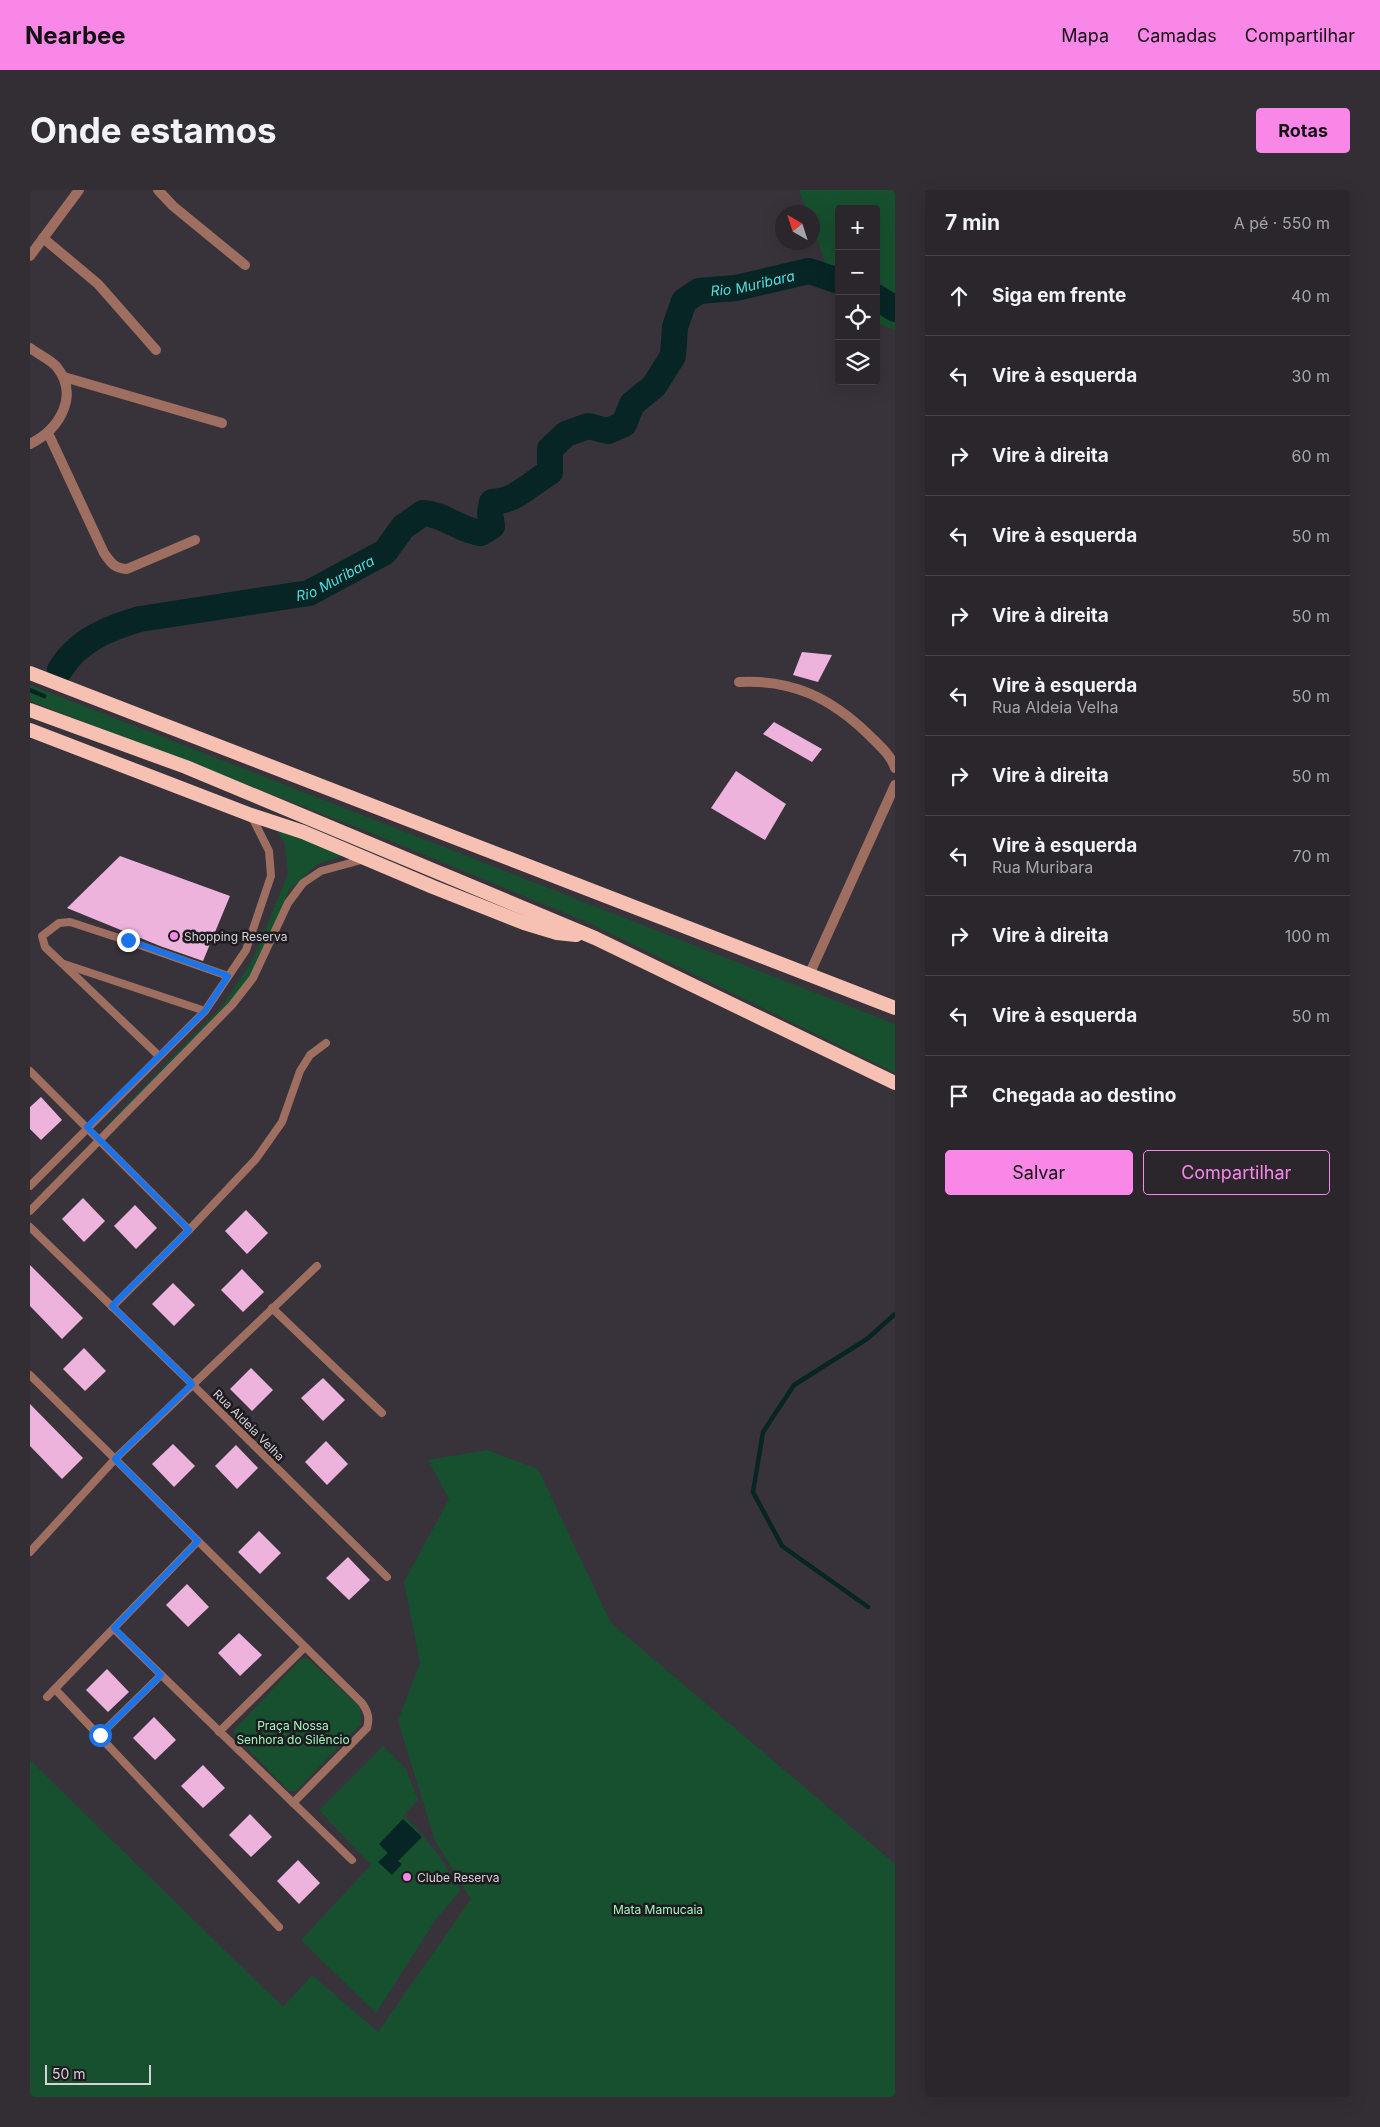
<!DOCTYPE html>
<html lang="pt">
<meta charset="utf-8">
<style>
:root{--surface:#2a262c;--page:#322e34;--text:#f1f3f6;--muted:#a5a5a9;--line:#464348;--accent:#f987e8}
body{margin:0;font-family:Inter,sans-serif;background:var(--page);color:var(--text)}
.controls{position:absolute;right:15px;top:15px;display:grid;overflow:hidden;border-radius:5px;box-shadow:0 5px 20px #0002}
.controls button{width:45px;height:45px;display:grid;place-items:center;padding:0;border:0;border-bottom:1px solid var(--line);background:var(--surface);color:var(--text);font:25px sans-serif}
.compass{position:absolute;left:745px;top:15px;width:45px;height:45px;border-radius:50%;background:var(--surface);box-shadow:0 5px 20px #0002;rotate:321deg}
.scale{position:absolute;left:15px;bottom:12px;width:106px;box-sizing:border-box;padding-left:5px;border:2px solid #d6d2d7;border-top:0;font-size:14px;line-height:18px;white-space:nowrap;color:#d6d2d7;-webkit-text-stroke:4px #1d1b1f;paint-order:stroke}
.stop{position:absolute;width:15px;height:15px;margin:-11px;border:4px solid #1a73e8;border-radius:50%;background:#fff}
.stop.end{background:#1a73e8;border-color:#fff;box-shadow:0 1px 5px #0008}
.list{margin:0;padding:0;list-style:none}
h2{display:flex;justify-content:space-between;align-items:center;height:65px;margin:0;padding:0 20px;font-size:21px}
h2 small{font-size:16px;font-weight:400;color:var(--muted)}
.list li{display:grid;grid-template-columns:32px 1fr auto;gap:15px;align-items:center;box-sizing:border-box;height:80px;padding:0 20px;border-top:1px solid var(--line)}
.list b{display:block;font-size:19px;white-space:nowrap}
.list p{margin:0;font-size:16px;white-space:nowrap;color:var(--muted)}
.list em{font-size:16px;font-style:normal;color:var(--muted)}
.actions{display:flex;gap:10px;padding:15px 20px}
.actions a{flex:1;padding:11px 0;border:1px solid var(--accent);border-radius:5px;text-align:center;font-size:18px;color:var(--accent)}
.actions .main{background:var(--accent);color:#111}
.icon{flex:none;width:28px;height:28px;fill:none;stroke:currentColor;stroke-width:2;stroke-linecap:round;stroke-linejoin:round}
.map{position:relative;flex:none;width:865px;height:1907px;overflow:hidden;border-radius:5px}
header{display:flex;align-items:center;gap:30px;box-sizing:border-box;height:70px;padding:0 25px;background:var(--accent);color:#111}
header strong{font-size:24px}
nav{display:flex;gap:28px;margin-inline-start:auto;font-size:18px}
.intro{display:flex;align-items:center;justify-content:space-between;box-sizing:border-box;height:120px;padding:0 30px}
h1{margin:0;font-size:35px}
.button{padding:12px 22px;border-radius:5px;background:var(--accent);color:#111;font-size:18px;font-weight:700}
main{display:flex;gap:30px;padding:0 30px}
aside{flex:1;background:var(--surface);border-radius:5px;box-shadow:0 5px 20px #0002}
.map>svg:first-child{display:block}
.green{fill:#16502f}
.water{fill:#072525}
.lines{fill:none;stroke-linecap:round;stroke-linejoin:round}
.stream{stroke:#072525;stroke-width:4.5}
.river{stroke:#072525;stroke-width:26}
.building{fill:#eeb3dd}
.service{stroke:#9e6e60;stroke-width:8}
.minor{stroke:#9e6e60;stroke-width:10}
.trunk{stroke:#f6c1b2;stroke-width:14}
.route{stroke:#1a73e8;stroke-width:6}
.poi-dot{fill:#f987e8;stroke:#1d1b1f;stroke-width:2}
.labels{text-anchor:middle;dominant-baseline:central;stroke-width:5;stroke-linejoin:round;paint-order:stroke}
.poi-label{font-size:12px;fill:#d6d2d7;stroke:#1d1b1f;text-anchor:start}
.street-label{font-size:12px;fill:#d6d2d7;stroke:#1d1b1f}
.park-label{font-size:12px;fill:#a2f9bf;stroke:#1d1b1f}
.water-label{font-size:14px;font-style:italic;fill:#57dede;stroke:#1d1b1f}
</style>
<header>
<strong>Nearbee</strong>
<nav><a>Mapa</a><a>Camadas</a><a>Compartilhar</a></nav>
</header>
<div class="intro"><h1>Onde estamos</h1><a class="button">Rotas</a></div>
<main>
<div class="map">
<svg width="865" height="1907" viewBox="0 0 865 1907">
<rect width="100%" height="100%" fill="#38323a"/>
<g class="green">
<polygon points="769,0 865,0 865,140 846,133 846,19 809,19 809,111 783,38 782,22 777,22"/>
<polygon points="0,495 865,834 865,883 557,732 339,642 0,511"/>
<polygon points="245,636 313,666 288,674 259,700 224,781 206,807 78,937 77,935 192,816 222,771 258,684 255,655"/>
<polygon points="457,1260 508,1279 581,1433 865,1674 865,1907 0,1907 0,1570 253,1817 282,1785 348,1842 441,1709 405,1651 368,1531 390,1473 374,1392 419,1309 398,1270"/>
<polygon points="271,1469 278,1469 330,1517 331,1534 266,1601 259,1601 204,1545 204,1540"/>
<polygon points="353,1556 376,1579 388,1610 374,1625 406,1661 431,1700 406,1729 346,1823 271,1750 341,1675 289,1620"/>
</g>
<polygon class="water" points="373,1629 392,1647 368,1671 372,1674 362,1685 348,1672 358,1663 349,1654"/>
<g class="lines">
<g class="stream">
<polyline points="0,500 14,506"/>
<polyline points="838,1417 752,1356 723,1302 733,1242 764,1195 837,1149 865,1124"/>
</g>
<g class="river">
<polyline points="846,107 865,119"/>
<path id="s1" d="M30 480C47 451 78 438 110 429L279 403 355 362 373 337 393 323C417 325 428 340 451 343L462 336 460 323 462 312C486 311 500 294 520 282V259L536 244 558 236 578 241 594 234 602 214 624 196 643 166 645 137 654 111 669 101 706 98 779 81 809 91"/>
</g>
</g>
<g class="building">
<polygon points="772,462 802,465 788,492 763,485"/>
<polygon points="744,532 792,559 782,572 733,544"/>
<polygon points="706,581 756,614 735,650 681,618"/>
<polygon points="90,666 200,706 173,771 130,756 37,718"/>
<polygon points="11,907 32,930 11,950 0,939 0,917"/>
<polygon points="53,1008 75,1031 54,1052 32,1029"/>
<polygon points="105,1015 127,1038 106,1059 84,1036"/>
<polygon points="216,1020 238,1043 217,1064 195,1041"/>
<polygon points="0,1075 53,1128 32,1149 0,1116"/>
<polygon points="212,1079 234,1102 213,1122 191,1100"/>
<polygon points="143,1093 165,1115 144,1136 122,1114"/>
<polygon points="54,1158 76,1181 55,1201 33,1179"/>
<polygon points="221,1178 243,1200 222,1221 200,1199"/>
<polygon points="293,1188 315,1210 293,1231 271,1208"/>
<polygon points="0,1214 53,1268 32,1289 0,1256"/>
<polygon points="296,1251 318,1274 297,1295 275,1272"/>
<polygon points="143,1254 165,1276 144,1297 122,1274"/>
<polygon points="206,1255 228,1278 207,1299 185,1276"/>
<polygon points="229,1341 251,1363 230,1384 208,1362"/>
<polygon points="318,1367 340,1390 319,1410 296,1388"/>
<polygon points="157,1394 179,1417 158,1437 136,1415"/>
<polygon points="209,1443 232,1465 210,1486 188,1463"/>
<polygon points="77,1479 99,1502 78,1522 56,1500"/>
<polygon points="124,1527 146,1550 125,1570 103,1548"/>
<polygon points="173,1575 195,1598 173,1618 151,1596"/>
<polygon points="220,1624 242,1647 221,1667 199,1645"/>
<polygon points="268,1670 290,1693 269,1714 247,1691"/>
</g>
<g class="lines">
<g class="service">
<polyline points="34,774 175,821"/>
<polyline points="128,865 15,757 12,746 29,733 40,732 98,751 198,786"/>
<polyline points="0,881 159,1040"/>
<polyline points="0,996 175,821 216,760 241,686 239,661 221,625"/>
<polyline points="0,1021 202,815 223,788 258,713 273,693 291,681 335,669"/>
<polyline points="0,1037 162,1194 357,1387"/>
<polyline points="82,1117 159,1040 226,969 252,932 270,881 280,865 296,853"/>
<polyline points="242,1118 352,1223"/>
<path d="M0 1185 332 1513C338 1522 340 1528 337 1538L263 1613"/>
<polyline points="0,1362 85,1269 287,1076"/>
<polyline points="84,1439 322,1670"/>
<polyline points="25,1499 249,1737"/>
<polyline points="17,1507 168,1351"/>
<polyline points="189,1542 275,1457"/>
<polyline points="70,1545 131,1485"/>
</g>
<g class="minor">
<polyline points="128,0 143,16 215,75"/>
<polyline points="13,48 68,94 126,160"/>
<polyline points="0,66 49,0"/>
<path d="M0 158C8 164 19 169 26 176 50 205 30 239 0 254"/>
<polyline points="34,187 192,233"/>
<path d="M18 243 74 363C81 373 84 378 97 379L165 350"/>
<path d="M709 492C762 489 801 508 839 545 849 555 861 565 865 578"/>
<polyline points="779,785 865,595"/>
</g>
<g class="trunk">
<polyline points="0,483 865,818"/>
<polyline points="0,520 156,577 565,748 865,893"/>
<polyline points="0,540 221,625 273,642 403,697 494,733 527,743 546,745"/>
</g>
</g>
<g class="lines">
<polyline class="route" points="70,1545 131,1485 84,1438 168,1351 85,1269 162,1194 82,1116 159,1040 57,937 175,821 198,786 98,750"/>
</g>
<g class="poi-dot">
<circle cx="144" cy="746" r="5"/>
<circle cx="377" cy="1687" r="5"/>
</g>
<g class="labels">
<g class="poi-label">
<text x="154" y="746">Shopping Reserva</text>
<text x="387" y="1687">Clube Reserva</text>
</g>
<g class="street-label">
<text transform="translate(219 1235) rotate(45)">Rua Aldeia Velha</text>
</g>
<g class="park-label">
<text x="263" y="1535">Praça Nossa<tspan x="263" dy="14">Senhora do Silêncio</tspan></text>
<text x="628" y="1719">Mata Mamucaia</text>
</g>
<g class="water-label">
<text stroke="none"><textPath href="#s1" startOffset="896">Rio Muribara</textPath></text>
<text stroke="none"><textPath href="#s1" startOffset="298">Rio Muribara</textPath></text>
</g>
</g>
</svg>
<div class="controls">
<button>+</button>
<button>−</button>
<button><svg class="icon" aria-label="locate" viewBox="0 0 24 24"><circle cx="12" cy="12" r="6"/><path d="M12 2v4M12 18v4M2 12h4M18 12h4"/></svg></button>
<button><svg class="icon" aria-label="layers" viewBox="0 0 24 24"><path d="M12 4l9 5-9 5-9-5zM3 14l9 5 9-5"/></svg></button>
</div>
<svg class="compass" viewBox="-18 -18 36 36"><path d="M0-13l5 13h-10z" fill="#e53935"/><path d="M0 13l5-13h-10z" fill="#a5a5a9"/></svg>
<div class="scale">50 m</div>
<div class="stop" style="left:70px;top:1545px"></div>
<div class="stop end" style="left:98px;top:750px"></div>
</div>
<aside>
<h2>7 min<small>A pé · 550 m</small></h2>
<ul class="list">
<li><svg class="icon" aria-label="ahead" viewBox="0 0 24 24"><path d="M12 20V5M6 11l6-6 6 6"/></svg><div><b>Siga em frente</b></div><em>40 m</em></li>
<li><svg class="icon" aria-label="left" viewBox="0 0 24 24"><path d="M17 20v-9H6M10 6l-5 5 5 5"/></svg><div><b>Vire à esquerda</b></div><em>30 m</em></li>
<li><svg class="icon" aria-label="right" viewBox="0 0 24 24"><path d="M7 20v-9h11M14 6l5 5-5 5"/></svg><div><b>Vire à direita</b></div><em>60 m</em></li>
<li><svg class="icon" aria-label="left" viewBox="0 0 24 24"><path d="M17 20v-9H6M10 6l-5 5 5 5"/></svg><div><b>Vire à esquerda</b></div><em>50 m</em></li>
<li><svg class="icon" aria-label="right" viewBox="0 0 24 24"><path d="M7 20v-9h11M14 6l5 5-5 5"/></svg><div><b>Vire à direita</b></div><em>50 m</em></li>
<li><svg class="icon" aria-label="left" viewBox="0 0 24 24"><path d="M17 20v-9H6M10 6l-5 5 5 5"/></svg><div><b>Vire à esquerda</b><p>Rua Aldeia Velha</p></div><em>50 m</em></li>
<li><svg class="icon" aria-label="right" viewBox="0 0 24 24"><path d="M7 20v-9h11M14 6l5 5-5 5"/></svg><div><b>Vire à direita</b></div><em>50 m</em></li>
<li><svg class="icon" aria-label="left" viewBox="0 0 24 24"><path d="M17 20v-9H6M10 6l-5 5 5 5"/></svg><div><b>Vire à esquerda</b><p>Rua Muribara</p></div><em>70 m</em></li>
<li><svg class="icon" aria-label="right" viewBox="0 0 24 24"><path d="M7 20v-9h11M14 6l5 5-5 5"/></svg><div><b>Vire à direita</b></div><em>100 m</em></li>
<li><svg class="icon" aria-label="left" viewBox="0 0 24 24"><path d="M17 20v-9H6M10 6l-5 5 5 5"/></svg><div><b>Vire à esquerda</b></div><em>50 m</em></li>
<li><svg class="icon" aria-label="arrive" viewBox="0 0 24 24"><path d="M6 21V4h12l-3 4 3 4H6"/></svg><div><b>Chegada ao destino</b></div></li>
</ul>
<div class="actions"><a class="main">Salvar</a><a>Compartilhar</a></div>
</aside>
</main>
